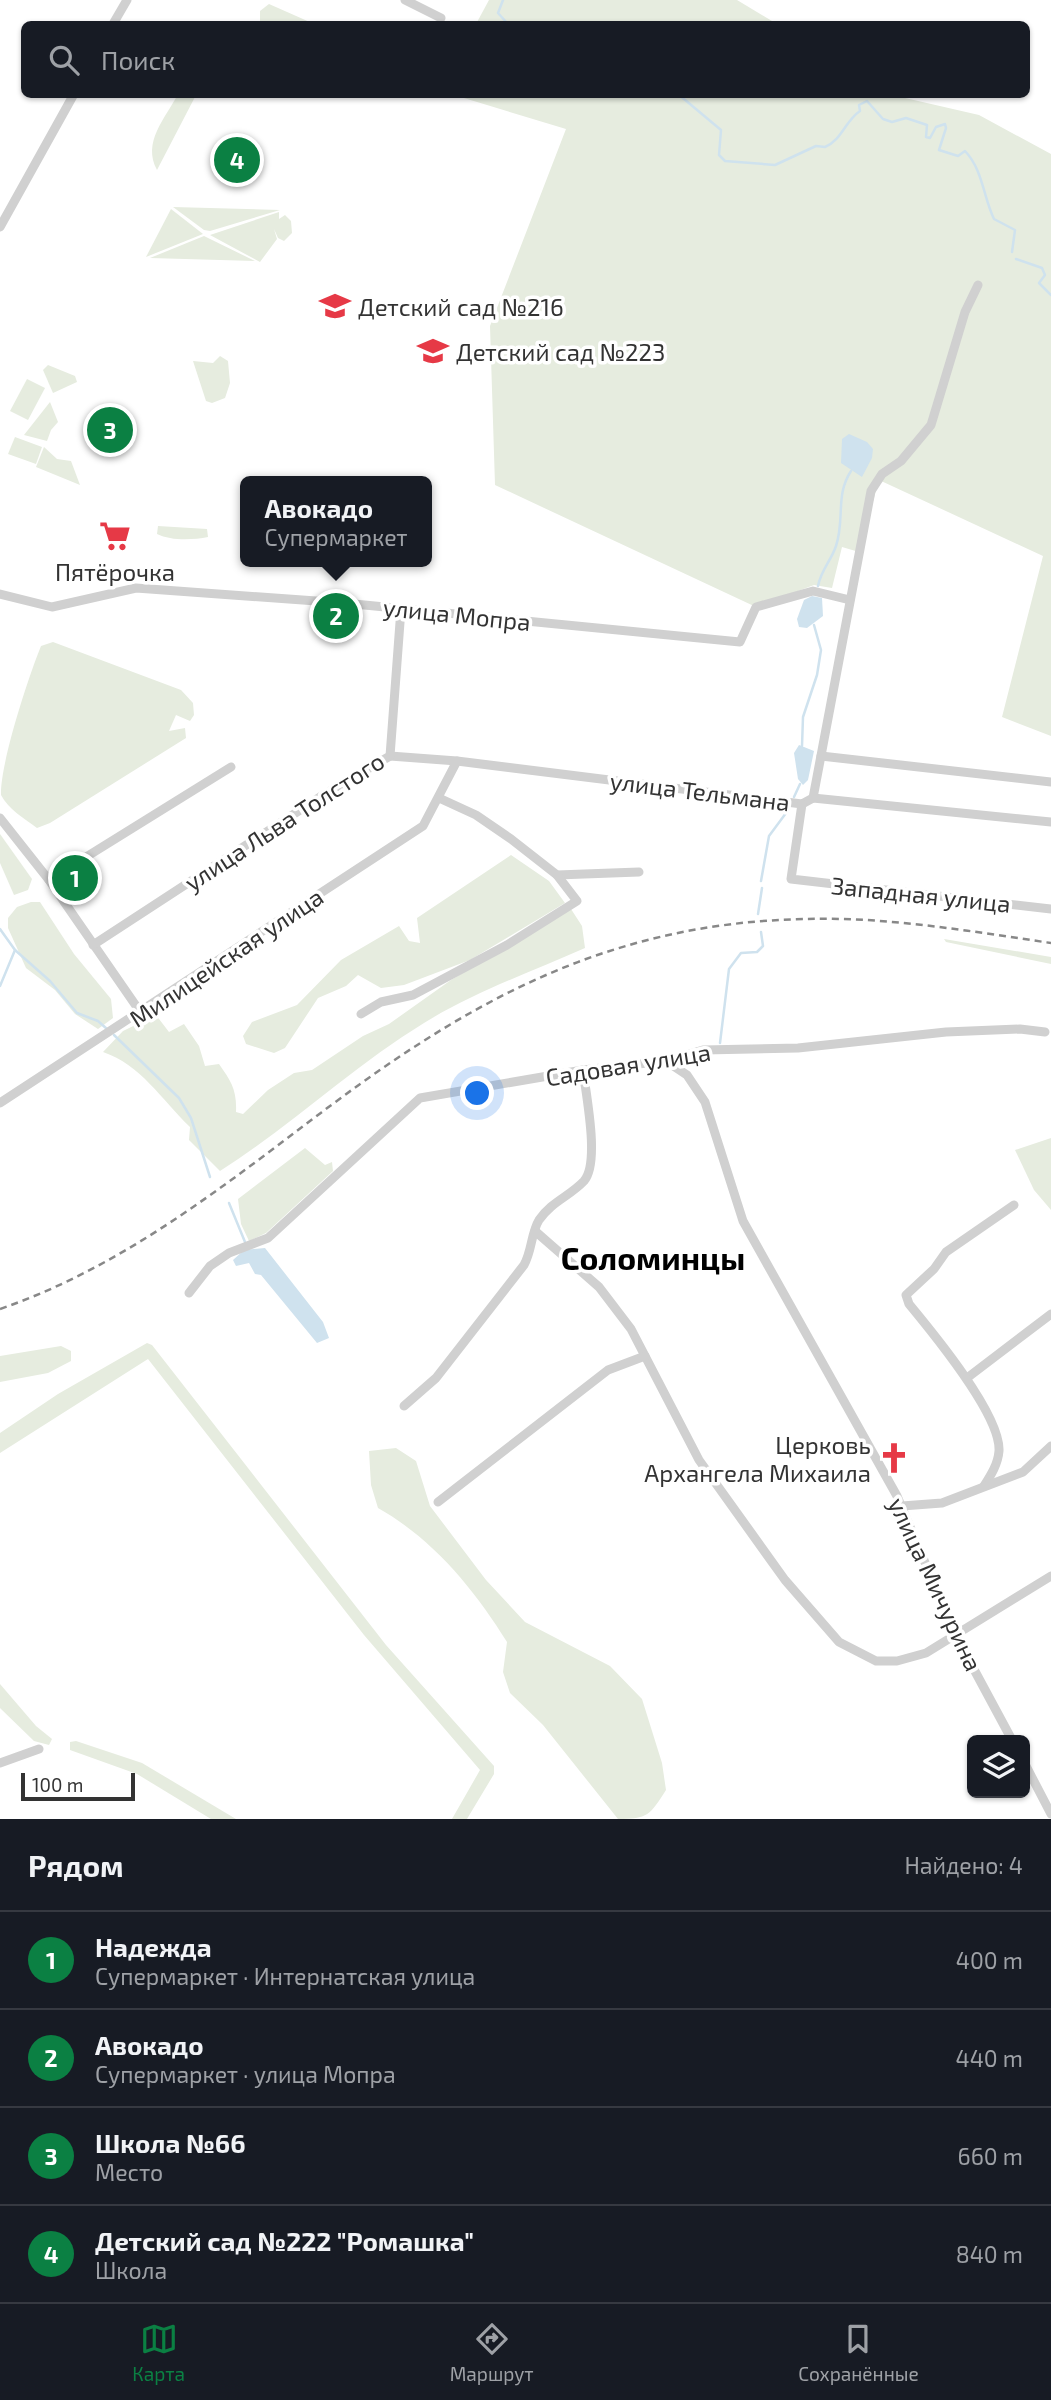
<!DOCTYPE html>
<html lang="ru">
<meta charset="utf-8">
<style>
:root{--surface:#171b24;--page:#20242c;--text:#f1f3f6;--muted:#9ea1a6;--line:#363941;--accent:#0b8043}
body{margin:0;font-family:"Exo 2",sans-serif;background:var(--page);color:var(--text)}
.controls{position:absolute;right:21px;bottom:21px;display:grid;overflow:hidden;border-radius:10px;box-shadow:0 2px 5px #0004}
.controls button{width:63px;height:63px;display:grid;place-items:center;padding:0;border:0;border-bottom:2px solid var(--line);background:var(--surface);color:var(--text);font:35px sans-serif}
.scale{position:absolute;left:21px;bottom:18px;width:114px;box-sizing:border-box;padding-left:7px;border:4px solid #333;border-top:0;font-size:19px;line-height:24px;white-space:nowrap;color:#333;-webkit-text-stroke:5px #fff;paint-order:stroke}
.you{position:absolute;left:478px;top:1094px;width:24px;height:24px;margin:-18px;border:5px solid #fff;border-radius:50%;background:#1a73e8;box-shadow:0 0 0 10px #1a73e833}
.badge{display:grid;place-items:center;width:46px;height:46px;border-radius:50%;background:var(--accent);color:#fff;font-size:23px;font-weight:700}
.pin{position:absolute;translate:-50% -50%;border:4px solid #fff;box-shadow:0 2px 7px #0006}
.popup{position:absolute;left:240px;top:476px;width:192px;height:91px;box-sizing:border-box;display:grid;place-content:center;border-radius:10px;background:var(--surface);filter:drop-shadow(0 2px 5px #0005);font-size:23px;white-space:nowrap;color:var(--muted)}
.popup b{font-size:26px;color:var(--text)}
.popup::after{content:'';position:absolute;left:50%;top:100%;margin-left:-14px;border:14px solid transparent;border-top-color:var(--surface)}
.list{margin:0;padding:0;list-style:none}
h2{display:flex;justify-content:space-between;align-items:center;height:91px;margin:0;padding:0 28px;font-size:30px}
h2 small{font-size:23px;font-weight:400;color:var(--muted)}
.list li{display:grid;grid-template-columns:46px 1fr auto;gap:21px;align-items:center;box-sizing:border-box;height:98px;padding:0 28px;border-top:2px solid var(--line)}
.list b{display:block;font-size:26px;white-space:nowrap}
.list p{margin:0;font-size:23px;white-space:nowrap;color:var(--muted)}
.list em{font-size:23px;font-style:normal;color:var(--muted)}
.icon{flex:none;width:38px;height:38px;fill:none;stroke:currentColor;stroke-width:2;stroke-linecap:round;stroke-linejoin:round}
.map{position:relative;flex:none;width:1051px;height:1819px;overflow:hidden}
.search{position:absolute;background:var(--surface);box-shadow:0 2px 5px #0004;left:21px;right:21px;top:21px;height:77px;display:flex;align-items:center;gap:18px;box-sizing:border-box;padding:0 24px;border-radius:10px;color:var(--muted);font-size:26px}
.sheet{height:483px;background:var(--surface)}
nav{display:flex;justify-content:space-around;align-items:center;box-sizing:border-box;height:98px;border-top:2px solid var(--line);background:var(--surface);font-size:19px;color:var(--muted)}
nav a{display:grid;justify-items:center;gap:4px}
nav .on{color:var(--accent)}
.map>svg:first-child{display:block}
.green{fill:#e6ecdf}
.water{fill:#cfe2ee}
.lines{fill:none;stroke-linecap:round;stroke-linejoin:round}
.stream{stroke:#cfe2ee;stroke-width:2.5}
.minor{stroke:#d0d0d0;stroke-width:9}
.rail{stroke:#888;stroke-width:2.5;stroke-dasharray:7 5;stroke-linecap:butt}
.labels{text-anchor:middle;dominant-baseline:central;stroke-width:7;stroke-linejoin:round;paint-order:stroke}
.poi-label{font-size:24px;fill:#333;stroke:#fff;text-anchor:start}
.street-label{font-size:24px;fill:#333;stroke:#fff}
.district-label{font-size:32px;font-weight:bold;fill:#000;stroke:#fff}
</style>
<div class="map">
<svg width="1051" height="1819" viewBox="0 0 1051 1819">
<rect width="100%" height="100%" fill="#fff"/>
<g class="green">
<polygon points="489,0 737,0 777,24 476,24"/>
<polygon points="269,4 312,23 313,24 260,23 260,11"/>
<path d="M178 94 196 95 157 170C142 142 165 119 178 94Z"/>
<polygon points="454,95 892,95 979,115 1051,154 1051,736 1002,717 1043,556 879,480 859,552 842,547 832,588 814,585 756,607 495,485 490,326 566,129"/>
<polygon points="173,207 280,210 210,231 204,230"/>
<polygon points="171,209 203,234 146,257"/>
<polygon points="279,212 279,219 285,215 291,221 292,233 284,241 278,238 274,229 277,239 260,262 210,235"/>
<polygon points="204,236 255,261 150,258"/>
<polygon points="220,356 228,361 230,383 225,398 212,403 206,401 193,361 213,363"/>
<polygon points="48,365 75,376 77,382 53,393 43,370"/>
<polygon points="27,379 45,388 28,420 10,411"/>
<polygon points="50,402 58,422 51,430 47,441 24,435"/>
<polygon points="15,437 42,447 36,464 8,454"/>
<polygon points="44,447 57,459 71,461 80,485 36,467"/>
<path d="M158 526 207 529 208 537C193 540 171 541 157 534Z"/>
<path d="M53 642 181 690 193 703 194 715 190 721 176 715 169 731 185 728 186 738 50 823 37 828C25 819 8 809 1 795 0 764 28 678 41 646Z"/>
<polygon points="0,834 32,879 28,890 14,895 0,863"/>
<polygon points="511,855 549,881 565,903 470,960 404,985 381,988 358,975 346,986 318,998 285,1048 274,1053 246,1044 243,1036 252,1022 297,1005 341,960 399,926 409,941 420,943 417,918"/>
<polygon points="31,902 40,902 74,954 111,999 113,1018 98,1029 75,1014 55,990 26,968 8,928 8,918 17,907"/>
<path d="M571 909 582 926 585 948C531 972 474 992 424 1023 352 1067 291 1126 220 1171L189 1140 190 1127C161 1099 141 1065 103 1052L123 1031 156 1015 169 1032 184 1024 199 1046 205 1066 219 1064C231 1081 237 1090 236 1112L243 1114 268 1090 294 1073 312 1070 363 1036 389 1024 451 980Z"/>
<polygon points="944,939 1051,957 1051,964 946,942"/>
<polygon points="1051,1138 1051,1210 1034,1190 1015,1150"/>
<polygon points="305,1148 325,1165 332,1162 333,1171 266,1233 249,1241 241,1224 238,1199"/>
<polygon points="147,1343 152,1345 386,1645 494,1766 494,1774 467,1819 452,1819 480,1770 364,1635 148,1359 0,1453 0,1433 58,1394"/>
<polygon points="61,1346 71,1351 71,1361 48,1373 0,1382 0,1356"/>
<path d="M396 1448 416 1461 430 1506 486 1580 525 1622 610 1666 642 1699 662 1763 666 1790C650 1815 648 1819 618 1819L543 1725 510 1693 503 1672 507 1642C474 1589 433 1539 378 1508L371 1485 369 1451Z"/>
<polygon points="0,1684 36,1726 52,1739 49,1745 34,1741 0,1708"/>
<polygon points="76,1741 142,1763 236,1819 211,1819 137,1774 70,1750 70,1742"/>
</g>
<g class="water">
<polygon points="849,434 867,442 873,449 872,458 862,477 841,463 842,439"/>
<polygon points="812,596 822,598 823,616 807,628 799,627 797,619 804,600"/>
<polygon points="799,745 814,751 808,780 803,785 798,779 794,753"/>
<polygon points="265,1248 323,1322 329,1338 317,1343 261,1275 255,1274 249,1263 236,1266 233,1260 244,1250"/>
</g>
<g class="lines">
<g class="stream">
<polyline points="503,0 498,13 508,24"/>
<path d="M678 94 721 130 719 155 725 161 775 165 816 146 825 147C842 140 845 121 860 111L859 105 867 101 883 119 892 122 906 118 927 125 926 137 930 138 936 127 945 124 946 128 939 150 958 156 965 151C983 170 983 196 994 219L1015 230 1012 252"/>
<polyline points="1016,259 1042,268 1045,275 1039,283 1051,295"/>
<path d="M818 586C821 570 831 561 836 546 845 520 835 495 851 471"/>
<polyline points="802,746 803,717 817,675 821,650 814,625"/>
<polyline points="794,797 800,784"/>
<polyline points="761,881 769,836 789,809"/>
<polyline points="758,914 762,888"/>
<polyline points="0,929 15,950 50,981 77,1013 98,1021 107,1029"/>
<polyline points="0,986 15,950"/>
<polyline points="114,1035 179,1098 191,1118 210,1177"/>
<polyline points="720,1043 729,969 741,953 757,952 763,946 761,932"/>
<polyline points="229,1203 245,1242"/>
</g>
<g class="minor">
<polyline points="405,0 441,18"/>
<polyline points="113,24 127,0"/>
<polyline points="0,227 74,94"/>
<polyline points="0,594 52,607 136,588 344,603 740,642 756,607 813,591 850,600"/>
<polyline points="390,756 457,761 802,804 813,798 1051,822"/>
<polyline points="821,756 1051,782"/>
<polyline points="439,798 476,815 511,839 557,875 639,872"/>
<polyline points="813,798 871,491 882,474 901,461 931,425 965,312 978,285"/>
<polyline points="802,804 791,879 1051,909"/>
<polyline points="0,818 49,880 141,1013"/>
<polyline points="49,880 231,767"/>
<polyline points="93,945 320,797 390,756 401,609"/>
<polyline points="361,1014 381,1002 413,995 507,945 577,901 557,875"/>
<polyline points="666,1061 687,1075 705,1102 743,1221 897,1496 956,1636 1012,1740"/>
<polyline points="0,1103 423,826 457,761"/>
<polyline points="535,1231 599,1287 631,1329 699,1460 785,1580 839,1642 876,1661 897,1661 926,1653 1051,1576"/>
<polyline points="189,1293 210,1266 229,1253 268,1238 420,1098 583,1070 666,1061 703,1050 798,1048 946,1032 1020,1029 1045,1032"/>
<polyline points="967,1378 1051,1314"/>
<path d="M404 1406 436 1378 524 1265C532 1251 531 1233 539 1220 551 1202 570 1196 584 1181 600 1163 586 1095 583 1070"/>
<path d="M984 1486C991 1475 998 1464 999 1451 1001 1415 933 1333 909 1304L906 1295 934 1269 946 1252 1014 1205"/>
<polyline points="438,1502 608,1370 645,1356"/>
<polyline points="902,1506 942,1503 1023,1472 1051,1446"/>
<polyline points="0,1763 39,1749"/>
<polyline points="1025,1764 1051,1814"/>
</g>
<path class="rail" d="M0 1309C125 1266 226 1184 330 1106 492 985 636 914 843 919 913 921 982 933 1051 943"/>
</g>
<defs>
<symbol id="school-bare" viewBox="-9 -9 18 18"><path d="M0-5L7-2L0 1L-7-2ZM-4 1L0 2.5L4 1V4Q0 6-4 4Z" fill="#e63946" stroke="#fff" stroke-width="2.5" paint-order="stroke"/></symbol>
<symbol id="supermarket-bare" viewBox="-9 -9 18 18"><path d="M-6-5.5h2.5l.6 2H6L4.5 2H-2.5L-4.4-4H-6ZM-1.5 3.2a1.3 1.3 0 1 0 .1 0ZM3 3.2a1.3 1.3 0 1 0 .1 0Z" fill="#e63946" stroke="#fff" stroke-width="2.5" paint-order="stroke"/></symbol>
<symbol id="church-bare" viewBox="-9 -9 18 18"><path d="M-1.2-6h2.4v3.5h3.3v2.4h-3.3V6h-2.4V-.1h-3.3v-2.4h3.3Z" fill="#e63946" stroke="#fff" stroke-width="2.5" paint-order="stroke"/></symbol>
</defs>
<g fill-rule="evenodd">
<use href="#school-bare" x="313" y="284" width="44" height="44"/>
<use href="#school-bare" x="411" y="329" width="44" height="44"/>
<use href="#supermarket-bare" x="93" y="514" width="44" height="44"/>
<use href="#church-bare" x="872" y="1436" width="44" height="44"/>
</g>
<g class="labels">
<g class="poi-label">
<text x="358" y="306">Детский сад №216</text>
<text x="456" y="351">Детский сад №223</text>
<text x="115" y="571" text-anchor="middle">Пятёрочка</text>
<text x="871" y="1444" text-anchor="end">Церковь<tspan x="871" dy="28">Архангела Михаила</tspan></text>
</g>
<g class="street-label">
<text transform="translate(457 614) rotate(6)">улица Мопра</text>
<text transform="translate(700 791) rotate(7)">улица Тельмана</text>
<text transform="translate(284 821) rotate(-33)">улица Льва Толстого</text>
<text transform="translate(921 894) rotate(6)">Западная улица</text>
<text transform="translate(226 957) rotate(-34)">Милицейская улица</text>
<text transform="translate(628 1064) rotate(-9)">Садовая улица</text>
<text transform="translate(936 1584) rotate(65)">улица Мичурина</text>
</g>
<g class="district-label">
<text x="653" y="1257">Соломинцы</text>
</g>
</g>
</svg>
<div class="controls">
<button><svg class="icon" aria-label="layers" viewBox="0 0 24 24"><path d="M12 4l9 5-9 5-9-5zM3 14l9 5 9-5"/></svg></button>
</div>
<div class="scale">100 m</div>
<div class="you"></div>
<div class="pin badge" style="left:75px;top:878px">1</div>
<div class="pin badge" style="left:336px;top:616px">2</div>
<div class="popup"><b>Авокадо</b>Супермаркет</div>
<div class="pin badge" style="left:110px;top:430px">3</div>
<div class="pin badge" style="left:237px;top:160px">4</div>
<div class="search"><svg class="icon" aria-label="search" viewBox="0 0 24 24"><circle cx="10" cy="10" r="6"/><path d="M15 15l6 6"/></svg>Поиск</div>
</div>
<section class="sheet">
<h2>Рядом<small>Найдено: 4</small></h2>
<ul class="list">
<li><span class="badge">1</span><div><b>Надежда</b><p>Супермаркет · Интернатская улица</p></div><em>400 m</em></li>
<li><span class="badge">2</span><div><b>Авокадо</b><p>Супермаркет · улица Мопра</p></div><em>440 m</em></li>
<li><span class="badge">3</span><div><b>Школа №66</b><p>Место</p></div><em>660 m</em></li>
<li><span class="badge">4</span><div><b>Детский сад №222 &quot;Ромашка&quot;</b><p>Школа</p></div><em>840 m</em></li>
</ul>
</section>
<nav>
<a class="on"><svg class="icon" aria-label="map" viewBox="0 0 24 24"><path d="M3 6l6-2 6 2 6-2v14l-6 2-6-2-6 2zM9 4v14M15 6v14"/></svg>Карта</a>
<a><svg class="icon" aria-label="directions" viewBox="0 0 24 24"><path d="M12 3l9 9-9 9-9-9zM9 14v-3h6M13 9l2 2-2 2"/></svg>Маршрут</a>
<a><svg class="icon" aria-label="saved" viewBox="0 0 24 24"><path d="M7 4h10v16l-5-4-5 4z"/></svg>Сохранённые</a>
</nav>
